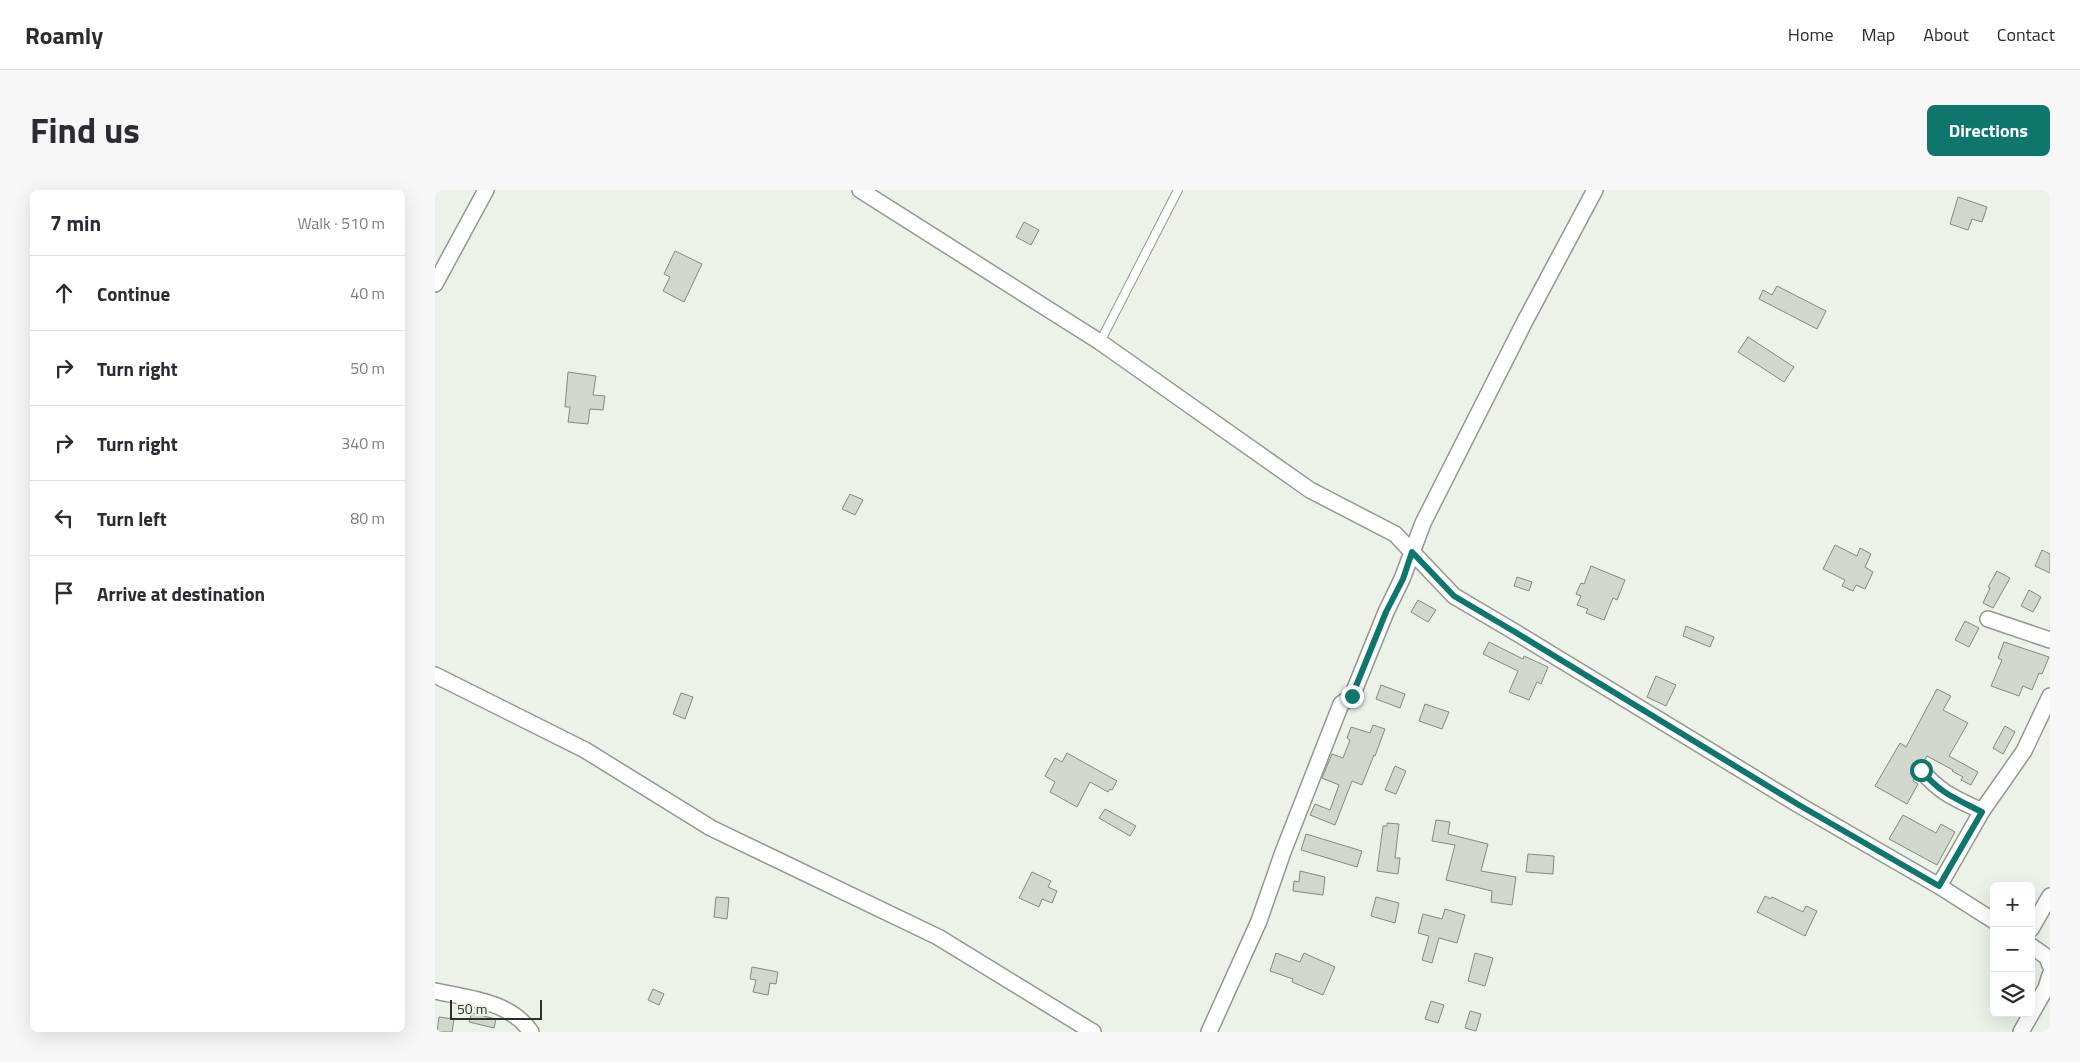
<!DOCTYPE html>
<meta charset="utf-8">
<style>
:root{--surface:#fff;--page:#f7f7f7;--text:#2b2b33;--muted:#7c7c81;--line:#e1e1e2;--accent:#0f766e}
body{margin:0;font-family:"Titillium Web",sans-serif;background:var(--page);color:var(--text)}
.controls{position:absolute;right:15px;bottom:15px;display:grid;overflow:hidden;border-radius:8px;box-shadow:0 5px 20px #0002}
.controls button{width:45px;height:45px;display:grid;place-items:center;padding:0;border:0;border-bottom:1px solid var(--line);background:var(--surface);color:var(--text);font:25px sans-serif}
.scale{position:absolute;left:15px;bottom:12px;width:92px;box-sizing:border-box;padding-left:5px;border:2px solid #2c2f2b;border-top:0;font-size:14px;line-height:18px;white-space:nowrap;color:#2c2f2b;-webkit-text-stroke:4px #ecf2e8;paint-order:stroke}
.stop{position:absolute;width:15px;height:15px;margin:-11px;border:4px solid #0f766e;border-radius:50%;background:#fff}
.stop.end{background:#0f766e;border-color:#fff;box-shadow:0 1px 5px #0008}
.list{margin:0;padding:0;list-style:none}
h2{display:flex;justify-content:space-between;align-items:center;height:65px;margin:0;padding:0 20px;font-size:21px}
h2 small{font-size:16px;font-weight:400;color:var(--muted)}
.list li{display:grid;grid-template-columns:32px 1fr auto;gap:15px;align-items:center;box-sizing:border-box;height:75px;padding:0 20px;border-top:1px solid var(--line)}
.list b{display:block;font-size:19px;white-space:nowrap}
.list em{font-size:16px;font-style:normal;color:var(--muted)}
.icon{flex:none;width:28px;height:28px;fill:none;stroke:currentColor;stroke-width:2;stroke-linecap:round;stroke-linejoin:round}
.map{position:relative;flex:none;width:1615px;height:842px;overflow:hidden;border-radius:8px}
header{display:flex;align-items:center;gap:30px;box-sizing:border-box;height:70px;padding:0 25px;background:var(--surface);border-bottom:1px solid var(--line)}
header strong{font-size:24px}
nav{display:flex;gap:28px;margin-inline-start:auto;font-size:18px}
.intro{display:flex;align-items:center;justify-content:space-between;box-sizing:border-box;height:120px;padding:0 30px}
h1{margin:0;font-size:35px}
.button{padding:12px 22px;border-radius:8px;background:var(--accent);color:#fff;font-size:18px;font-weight:700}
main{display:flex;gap:30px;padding:0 30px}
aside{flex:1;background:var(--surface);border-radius:8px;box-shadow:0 5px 20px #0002}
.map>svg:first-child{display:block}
.building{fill:#d1d7cd;stroke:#848a81}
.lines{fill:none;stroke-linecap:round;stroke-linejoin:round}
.lane-casing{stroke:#93988f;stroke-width:10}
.street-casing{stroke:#93988f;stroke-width:18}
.lane{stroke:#fff;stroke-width:8}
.street{stroke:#fff;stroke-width:15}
.route{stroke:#0f766e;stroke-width:6}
</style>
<header>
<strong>Roamly</strong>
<nav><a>Home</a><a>Map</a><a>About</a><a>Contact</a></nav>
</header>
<div class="intro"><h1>Find us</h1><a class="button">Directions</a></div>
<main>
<aside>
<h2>7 min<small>Walk · 510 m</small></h2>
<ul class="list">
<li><svg class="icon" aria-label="ahead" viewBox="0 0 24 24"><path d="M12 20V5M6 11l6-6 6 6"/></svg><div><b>Continue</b></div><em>40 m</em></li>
<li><svg class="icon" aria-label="right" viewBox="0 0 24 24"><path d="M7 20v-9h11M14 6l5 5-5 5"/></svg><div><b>Turn right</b></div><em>50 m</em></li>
<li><svg class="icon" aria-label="right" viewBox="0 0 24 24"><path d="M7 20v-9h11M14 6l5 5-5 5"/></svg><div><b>Turn right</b></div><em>340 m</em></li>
<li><svg class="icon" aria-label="left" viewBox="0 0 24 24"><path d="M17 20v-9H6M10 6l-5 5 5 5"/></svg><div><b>Turn left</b></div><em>80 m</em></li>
<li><svg class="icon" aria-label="arrive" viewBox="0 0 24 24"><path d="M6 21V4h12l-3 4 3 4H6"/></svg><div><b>Arrive at destination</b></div></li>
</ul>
</aside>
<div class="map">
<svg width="1615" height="842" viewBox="0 0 1615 842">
<rect width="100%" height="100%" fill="#ecf2e8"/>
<g class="building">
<polygon points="1523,7 1552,17 1547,32 1537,29 1533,40 1515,34"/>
<polygon points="589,32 604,40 596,55 581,47"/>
<polygon points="240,61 267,74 249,112 228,101 235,87 229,84"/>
<polygon points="1342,96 1391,121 1382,139 1324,109 1328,100 1337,105"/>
<polygon points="1313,147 1359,177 1349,192 1303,162"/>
<polygon points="133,182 161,186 158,205 170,206 168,220 155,219 153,234 133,232 135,217 130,217"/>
<polygon points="415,304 428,310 420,325 407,319"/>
<polygon points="1400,355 1422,366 1425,358 1436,364 1430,377 1438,382 1430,399 1421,395 1418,401 1407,396 1410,390 1388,379"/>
<polygon points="1607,360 1615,364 1615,383 1600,376"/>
<polygon points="1156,376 1190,390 1182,410 1178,408 1169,430 1151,423 1153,419 1142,415 1146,406 1141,404 1146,393 1149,394"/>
<polygon points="1562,381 1575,388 1558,418 1548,413 1555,398 1553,397"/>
<polygon points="1082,387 1097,392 1094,401 1079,396"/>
<polygon points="1594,400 1606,407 1598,422 1586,416"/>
<polygon points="983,410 1001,420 993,432 976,422"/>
<polygon points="1530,431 1544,438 1534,457 1520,450"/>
<polygon points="1251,436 1279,447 1275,457 1248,446"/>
<polygon points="1054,452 1088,469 1089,466 1113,477 1106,494 1102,492 1094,510 1074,502 1083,481 1048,464"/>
<polygon points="1569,452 1614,467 1607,484 1604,483 1597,500 1588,496 1584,506 1556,496 1567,470 1563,468"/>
<polygon points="1221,486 1241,495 1231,516 1212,507"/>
<polygon points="946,495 970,504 965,518 941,509"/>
<polygon points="1502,499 1516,506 1508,520 1533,533 1514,566 1543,582 1536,595 1526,590 1528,587 1517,581 1518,580 1492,566 1489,571 1484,571 1477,577 1477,582 1480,587 1478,591 1483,594 1472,614 1440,596 1465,553 1471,557"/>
<polygon points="246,503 258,507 250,529 238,524"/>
<polygon points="990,514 1014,522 1007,539 984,531"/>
<polygon points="938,535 950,539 940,566 939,565 927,595 917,591 900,635 875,625 880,614 895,620 904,595 887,588 897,564 908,568 915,550 912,548 916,537 935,543"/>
<polygon points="1570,536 1580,542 1568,564 1558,558"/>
<polygon points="632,563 682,591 677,600 675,599 673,602 655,592 642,617 615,602 620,592 610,586 620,568 627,572"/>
<polygon points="960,576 971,581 961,604 950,600"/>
<polygon points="670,619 701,636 695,646 664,628"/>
<polygon points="1468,625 1501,643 1506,634 1520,642 1502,675 1454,649"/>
<polygon points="1001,630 1015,632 1013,644 1053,654 1046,681 1081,687 1077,715 1056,712 1057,701 1011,690 1020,655 997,651"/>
<polygon points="952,633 964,634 960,668 965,668 963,684 942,681 948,636 952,636"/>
<polygon points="871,644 927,661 922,677 866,660"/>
<polygon points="1093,664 1119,666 1118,684 1091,682"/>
<polygon points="865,681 890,687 888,705 858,701 859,691 864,692"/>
<polygon points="597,682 616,691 613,697 622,701 617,713 607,709 604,717 584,708"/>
<polygon points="1330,706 1336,709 1337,707 1368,722 1371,716 1382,721 1370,746 1322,722"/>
<polygon points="281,707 294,708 292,729 279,727"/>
<polygon points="941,707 964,713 960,733 936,726"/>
<polygon points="1010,719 1030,725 1022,753 1004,748 997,773 987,770 994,746 983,743 988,724 1007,729"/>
<polygon points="841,763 865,772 869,763 900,777 888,805 857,792 858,789 835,781"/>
<polygon points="1040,763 1058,768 1050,796 1033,791"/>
<polygon points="317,777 343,782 341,794 335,793 333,805 318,802 321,790 315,789"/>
<polygon points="218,799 229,804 224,815 213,810"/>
<polygon points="996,811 1009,815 1003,833 990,829"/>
<polygon points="1035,821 1046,824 1041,841 1030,838"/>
<polygon points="37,823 61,829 59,838 34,832"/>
<polygon points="4,827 19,829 17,842 2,842"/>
</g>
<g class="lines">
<defs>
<polyline id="lane" points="665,152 743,0"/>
<g id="street">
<polyline points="425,0 665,152 875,300 960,344 1019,406 1080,442 1364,615 1504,696 1559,731"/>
<polyline points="0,94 51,0"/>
<polyline points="1553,429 1615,450"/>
<polyline points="0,485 150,560 276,638 503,747 658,842"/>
<path d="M1486 580C1505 603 1521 609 1547 621"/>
<polyline points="1504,696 1547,621 1589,561 1615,506"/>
<polyline points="1596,739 1615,706"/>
<polyline points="1596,756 1612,767 1615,775"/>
<path d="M0 801C33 808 75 811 96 842"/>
<polyline points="774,842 824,731 848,662 906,514 917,506 951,422 967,389 988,333 1090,131 1160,0"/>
<polyline points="1586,842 1611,798 1615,785"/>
</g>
</defs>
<use href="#lane" class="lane-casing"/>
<use href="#street" class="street-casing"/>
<use href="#lane" class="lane"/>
<use href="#street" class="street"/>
</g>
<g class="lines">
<path class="route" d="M917 506 951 422 968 389 977 362 1019 406 1080 442 1364 615 1504 696 1547 622C1520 608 1506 604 1486 580"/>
</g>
</svg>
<div class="controls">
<button>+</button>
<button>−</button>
<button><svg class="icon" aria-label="layers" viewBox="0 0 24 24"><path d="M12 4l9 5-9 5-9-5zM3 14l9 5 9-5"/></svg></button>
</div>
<div class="scale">50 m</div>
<div class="stop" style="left:1486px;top:580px"></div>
<div class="stop end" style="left:917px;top:506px"></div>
</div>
</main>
